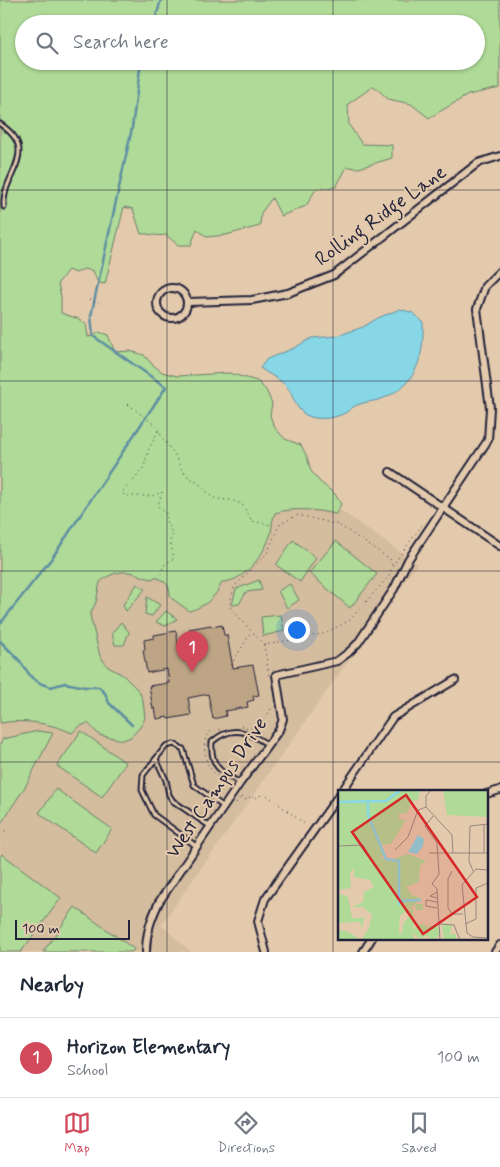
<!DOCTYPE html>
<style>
:root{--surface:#fff;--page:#f2f2f3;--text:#1f2937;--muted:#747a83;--line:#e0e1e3;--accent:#d1495b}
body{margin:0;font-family:Mynerve,sans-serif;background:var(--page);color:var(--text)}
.scale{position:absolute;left:15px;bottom:12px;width:115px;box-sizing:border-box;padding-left:5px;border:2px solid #22223b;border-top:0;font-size:14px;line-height:18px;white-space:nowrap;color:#22223b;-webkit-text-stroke:4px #e4caac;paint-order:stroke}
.you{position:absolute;left:296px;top:629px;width:18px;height:18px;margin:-12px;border:4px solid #fff;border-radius:50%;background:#1a73e8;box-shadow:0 0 0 8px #1a73e833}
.badge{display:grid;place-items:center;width:32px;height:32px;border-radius:50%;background:var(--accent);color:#fff;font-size:16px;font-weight:700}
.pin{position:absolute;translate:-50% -41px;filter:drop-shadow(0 1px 2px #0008)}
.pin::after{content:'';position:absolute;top:26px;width:18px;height:15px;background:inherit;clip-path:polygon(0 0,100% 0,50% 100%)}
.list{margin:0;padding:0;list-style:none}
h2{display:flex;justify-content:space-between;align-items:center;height:65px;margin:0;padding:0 20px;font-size:21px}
h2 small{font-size:16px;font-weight:400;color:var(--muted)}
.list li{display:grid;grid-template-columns:32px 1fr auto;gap:15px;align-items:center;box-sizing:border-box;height:80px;padding:0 20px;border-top:1px solid var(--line)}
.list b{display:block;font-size:19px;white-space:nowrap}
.list p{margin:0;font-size:16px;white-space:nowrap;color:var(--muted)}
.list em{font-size:16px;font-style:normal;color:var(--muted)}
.icon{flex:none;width:28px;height:28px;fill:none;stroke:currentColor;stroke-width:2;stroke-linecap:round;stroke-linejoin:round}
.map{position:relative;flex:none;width:500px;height:952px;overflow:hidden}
.search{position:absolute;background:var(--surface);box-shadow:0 1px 4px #0004;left:15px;right:15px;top:15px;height:55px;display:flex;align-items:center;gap:12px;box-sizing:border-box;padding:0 18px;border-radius:28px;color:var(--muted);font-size:19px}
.sheet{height:145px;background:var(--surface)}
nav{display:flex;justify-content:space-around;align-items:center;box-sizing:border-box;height:70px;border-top:1px solid var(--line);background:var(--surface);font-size:14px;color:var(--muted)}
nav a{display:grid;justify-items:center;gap:2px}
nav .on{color:var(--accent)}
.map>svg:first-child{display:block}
.built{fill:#d4bc9e}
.green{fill:#afda97;stroke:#687e69;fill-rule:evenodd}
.water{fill:#88d7e6;stroke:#5f8fa2}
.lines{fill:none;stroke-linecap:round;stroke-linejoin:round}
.stream{stroke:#5f8fa2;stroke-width:2.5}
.building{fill:#bda485;stroke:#22223b}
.lane-casing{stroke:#22223b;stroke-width:7}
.street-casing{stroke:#22223b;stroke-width:10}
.path{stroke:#22223b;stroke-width:1;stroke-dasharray:1 4;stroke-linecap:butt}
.lane{stroke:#e4caac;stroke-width:3}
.street{stroke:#e4caac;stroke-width:6}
.grid{fill:none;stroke:#22223b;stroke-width:1;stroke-opacity:0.55}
.labels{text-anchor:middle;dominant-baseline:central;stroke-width:4;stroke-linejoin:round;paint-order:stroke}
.street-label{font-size:20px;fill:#22223b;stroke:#e4caac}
.inset-river{fill:none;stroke:#88d7e6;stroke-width:2.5}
.inset-road{fill:none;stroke:#96877f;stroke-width:1}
.view{fill:#d62828;fill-opacity:0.15;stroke:#d62828;stroke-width:2.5}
.inset-edge{fill:none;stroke:#22223b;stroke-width:2.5}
</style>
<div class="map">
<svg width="500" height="952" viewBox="0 0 500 952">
<rect width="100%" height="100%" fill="#e4caac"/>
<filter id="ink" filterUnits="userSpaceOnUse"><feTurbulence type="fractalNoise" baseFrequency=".02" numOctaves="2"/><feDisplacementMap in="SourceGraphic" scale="10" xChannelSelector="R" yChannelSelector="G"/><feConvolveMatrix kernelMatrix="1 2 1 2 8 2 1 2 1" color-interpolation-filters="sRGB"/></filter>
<g filter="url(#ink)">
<polygon class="built" points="60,313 417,564 161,925 191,952 152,952 151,939 141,952 0,952 0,400"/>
<g class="green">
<path d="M0 0H500V88L468 95 429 118 411 104 388 99 374 86 348 104 349 125 362 144 392 145V158L359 168 347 167 336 187 316 189 306 206 281 216 272 198 261 213 260 226 226 235 207 237 197 229 191 245H178L166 235C156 237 150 233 141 234L133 209 124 207 105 284 98 283 93 271 84 269 76 273 68 270 58 283 61 297V313L79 319 86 324 88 337 93 336 99 332 108 335 115 352 130 351 144 355 152 364 162 372 177 376 229 373 257 381 266 390 272 403 270 416 275 428 285 439 301 445 307 457 311 471 320 482 335 494 341 504 336 514C316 510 294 507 275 513 272 520 272 526 271 533 265 553 245 582 222 582 216 597 205 607 189 611L170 597C170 585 166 581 155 577L152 579C144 578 137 573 129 572 118 571 108 575 100 582L96 602 90 615 100 656 108 667 123 675 139 691 143 701 145 718 141 726 131 737 123 740 99 735 88 723 80 726 72 733C51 723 23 719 0 723ZM24 24H476V61H24Z"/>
<polygon points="293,540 316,558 300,582 276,565"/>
<polygon points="336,541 377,574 350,608 309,573"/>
<polygon points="259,580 262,590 246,592 239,604 232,605 236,589"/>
<polygon points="137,584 145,589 126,611 123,605"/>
<polygon points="290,584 299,600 287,608 278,591"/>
<polygon points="147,597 160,605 152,616 145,614"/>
<polygon points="166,611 177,619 165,626 156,622"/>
<polygon points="281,615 284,631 263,636 261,617"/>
<polygon points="121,622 129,632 124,645 115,645 112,633"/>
<polygon points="38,731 53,733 25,787 0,825 0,744 3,739"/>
<polygon points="81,731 126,763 102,797 57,766"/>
<polygon points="56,789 112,829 96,853 39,813"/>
<polygon points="2,854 61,898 21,952 0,952 0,857"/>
<polygon points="75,907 134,949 132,952 43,952"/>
</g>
<path class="water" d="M400 309 413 313 423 322C424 356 418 383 384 398 375 402 366 401 357 405 353 406 349 411 345 413 335 418 322 420 311 417 296 413 295 399 288 388 282 380 268 374 260 368L267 359 294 348 312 338 337 336 363 327 378 318Z"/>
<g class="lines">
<g class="stream">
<polyline points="154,24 161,0"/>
<polyline points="0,624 52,558 166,387 93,336 91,316 132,128 141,61"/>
<polyline points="0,641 19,660 32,678 42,684 51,687 65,683 85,687 99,687 105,693 109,703 132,725"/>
</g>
</g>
<polygon class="building" points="211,625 212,627 222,625 224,635 227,635 233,668 253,665 259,695 253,696 254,700 247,702 248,707 225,711 226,716 213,719 208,694 188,698 191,715 168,719 167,717 157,719 155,708 153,709 149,686 169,683 167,669 147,673 143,650 145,650 144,640 154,638 154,635 176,631 179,649 192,646 189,629"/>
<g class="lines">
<defs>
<g id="lane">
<path d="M0 124C42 152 1 174 4 207"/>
<polyline points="156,759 166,780 169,795 173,801 211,827"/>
<path d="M240 783C221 772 210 767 212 742 232 724 249 732 268 745"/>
<polyline points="196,846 154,815 142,790 143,775 166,746 174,744 183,749 194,785 224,807"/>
</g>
<g id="street">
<circle cx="172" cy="303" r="15"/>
<polyline points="188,302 252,300 288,293 334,275 478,163 500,156"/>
<polyline points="390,472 500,546"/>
<polyline points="342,791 393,717 455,680"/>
<polyline points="486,794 500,790"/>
<path d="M146 952C146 933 151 919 159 902L240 783 279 730 283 719 276 675 337 661 348 653 358 643 394 589 408 560 488 440 490 408 477 309 485 286 500 271"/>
<polyline points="266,952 258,921 265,899 339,795"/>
<polyline points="363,952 372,938"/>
<polyline points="495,952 500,945"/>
</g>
</defs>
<use href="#lane" class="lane-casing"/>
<use href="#street" class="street-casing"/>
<g class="path">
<polyline points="89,300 99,303"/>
<polyline points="128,404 156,426 162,437 175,455 180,467 186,475 202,486 211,496 216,499 231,500 242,504 252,521 272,525"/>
<polyline points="158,431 148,451 144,467 135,479 122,492 125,496 152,496 162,492 158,506 161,510 166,513 167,516 165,520 173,534 170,541 174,558 164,565 159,578"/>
<polyline points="264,645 229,606 234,587 267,553 280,524 298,515 339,525 390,559 392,565"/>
<polyline points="231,665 251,632"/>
<polyline points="269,675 264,645 323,634 349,621 389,576 393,565 422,525"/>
<polyline points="241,726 253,729"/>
<polyline points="257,731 273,706"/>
<path d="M218 776C205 768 203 750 206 736L212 730 222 729"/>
<polyline points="241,797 246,800 249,797 251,799 254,796 256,798 259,795 262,796 264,793 306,825"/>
<polyline points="236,803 241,796"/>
<polyline points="0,828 7,832"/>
</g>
<use href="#lane" class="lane"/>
<use href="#street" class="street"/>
</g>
</g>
<path class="grid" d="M167 0V24M333 0V24M167 61V952M333 61V952M0 190H500M0 381H500M0 571H500M0 762H500"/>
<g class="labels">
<g class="street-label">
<text transform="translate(381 216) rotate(-36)">Rolling Ridge Lane</text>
<text transform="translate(217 788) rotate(-56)">West Campus Drive</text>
</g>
</g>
<g transform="translate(338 790)">
<rect width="150" height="150" fill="#e4caac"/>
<path d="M0 0H82L80 10 74 11 69 23 61 24V29L68 30 53 54 43 55 47 65 42 66 49 71 70 64 88 71 82 76 81 92 68 97 74 105 83 108 77 114H85V120H78L77 114 62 126 61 137V142L63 145 66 132 71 127 70 121 75 117 76 150H0V140L9 141 23 150 31 138 34 125 25 117H14L25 112 26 102 36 97 32 90 16 87V78L12 83 13 98 0 100ZM105 0H150V27L109 25ZM0 103 10 107 14 128H26L24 139 22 132 0 133ZM76 141a7 7 0 1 1 14 0a7 7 0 1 1-14 0ZM104 135H114L112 144H118V150H106ZM88 142a7 7 0 1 1 14 0a7 7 0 1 1-14 0Z" fill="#afda97"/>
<path d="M80 45 86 49 85 56 79 64 70 62Z" fill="#88d7e6"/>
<path class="inset-river" d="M30 11V25L48 69 61 71V115M0 12 48 11 63 0M61 111 83 110"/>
<path class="inset-road" d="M93 0 88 6V17L114 45 115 63M95 26 87 36 99 53 101 84 94 94 99 99 102 150M0 56 25 55 30 64M57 60 70 47 80 20 88 17M91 63H150M146 63V34M150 80 138 79 124 95 129 143 135 147 150 148M114 81 110 89V118L114 124H125M135 81 131 71 132 36 150 34M99 108 92 106 99 102M99 112 88 110V116L99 118M102 134 116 135 122 150M127 134 138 129V98L150 93"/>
<path class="view" d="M68 5 139 107 85 144 14 42Z"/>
<rect width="150" height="150" class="inset-edge"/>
</g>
</svg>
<div class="scale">100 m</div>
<div class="you"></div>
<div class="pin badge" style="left:192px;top:672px">1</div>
<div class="search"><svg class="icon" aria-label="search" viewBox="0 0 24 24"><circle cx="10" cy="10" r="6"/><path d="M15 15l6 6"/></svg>Search here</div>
</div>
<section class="sheet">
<h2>Nearby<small></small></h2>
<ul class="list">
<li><span class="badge">1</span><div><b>Horizon Elementary</b><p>School</p></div><em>100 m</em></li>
</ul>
</section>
<nav>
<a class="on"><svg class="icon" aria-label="map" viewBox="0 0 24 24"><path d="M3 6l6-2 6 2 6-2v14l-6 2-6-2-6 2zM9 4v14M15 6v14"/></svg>Map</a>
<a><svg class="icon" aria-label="directions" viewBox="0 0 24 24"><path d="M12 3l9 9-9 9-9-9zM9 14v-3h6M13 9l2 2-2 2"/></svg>Directions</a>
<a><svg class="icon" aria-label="saved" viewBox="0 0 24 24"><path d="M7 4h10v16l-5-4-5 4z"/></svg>Saved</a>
</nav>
